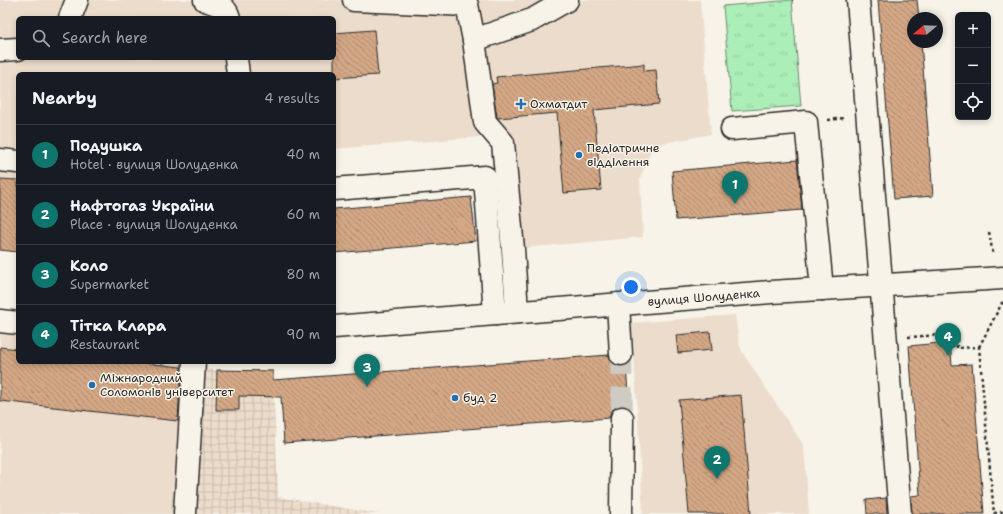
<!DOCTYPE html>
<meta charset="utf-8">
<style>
:root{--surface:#171b24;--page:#20242c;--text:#f1f3f6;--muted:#9ea1a6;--line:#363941;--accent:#0f766e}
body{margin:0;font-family:"Shantell Sans",sans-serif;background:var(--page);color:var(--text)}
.controls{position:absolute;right:12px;top:12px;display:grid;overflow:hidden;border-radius:6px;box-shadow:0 2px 6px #0003}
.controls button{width:36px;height:36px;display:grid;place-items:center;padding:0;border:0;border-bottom:1px solid var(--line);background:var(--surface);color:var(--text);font:20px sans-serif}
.compass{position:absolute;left:907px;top:12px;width:36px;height:36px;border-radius:50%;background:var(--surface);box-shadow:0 2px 6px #0003;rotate:251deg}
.you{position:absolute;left:631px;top:287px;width:14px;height:14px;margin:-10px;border:3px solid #fff;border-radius:50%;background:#1a73e8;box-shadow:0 0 0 6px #1a73e833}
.badge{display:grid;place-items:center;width:26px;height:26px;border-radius:50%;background:var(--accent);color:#fff;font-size:13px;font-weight:700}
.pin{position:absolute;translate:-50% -33px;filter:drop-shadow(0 1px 2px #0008)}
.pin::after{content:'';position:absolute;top:21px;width:14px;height:12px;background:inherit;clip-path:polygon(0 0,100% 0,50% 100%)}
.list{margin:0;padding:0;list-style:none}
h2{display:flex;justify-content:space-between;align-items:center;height:52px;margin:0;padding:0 16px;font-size:17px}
h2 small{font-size:13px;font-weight:400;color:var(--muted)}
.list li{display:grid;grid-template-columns:26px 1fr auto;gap:12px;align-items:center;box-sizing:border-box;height:60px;padding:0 16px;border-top:1px solid var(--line)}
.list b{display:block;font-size:15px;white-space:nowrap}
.list p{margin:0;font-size:13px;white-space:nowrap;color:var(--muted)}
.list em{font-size:13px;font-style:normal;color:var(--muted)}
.icon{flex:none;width:22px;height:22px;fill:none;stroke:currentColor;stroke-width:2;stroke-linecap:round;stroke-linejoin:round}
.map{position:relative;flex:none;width:1003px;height:514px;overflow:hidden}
.search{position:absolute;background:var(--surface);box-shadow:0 2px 6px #0003;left:16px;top:16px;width:320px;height:44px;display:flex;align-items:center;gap:10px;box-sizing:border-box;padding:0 14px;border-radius:6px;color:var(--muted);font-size:15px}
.panel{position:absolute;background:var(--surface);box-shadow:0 2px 6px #0003;left:16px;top:72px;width:320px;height:292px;border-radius:6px}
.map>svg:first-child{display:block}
.built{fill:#ecdccb;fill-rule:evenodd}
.industrial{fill:url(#industrial-grid)}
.grass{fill:url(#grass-tufts);stroke:#6c8c71}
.building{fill:url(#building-back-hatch);stroke:#2b2b2b}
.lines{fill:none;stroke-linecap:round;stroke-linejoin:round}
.minor-tunnel{stroke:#cecbc2;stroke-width:22;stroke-dasharray:22 11;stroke-linecap:butt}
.minor-casing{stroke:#2b2b2b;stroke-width:25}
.path{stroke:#2b2b2b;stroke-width:2.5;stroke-dasharray:3 3;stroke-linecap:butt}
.minor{stroke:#f7f3e8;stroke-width:22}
.poi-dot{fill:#1f6fb2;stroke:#f7f3e8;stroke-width:1.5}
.labels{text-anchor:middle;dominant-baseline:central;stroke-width:3;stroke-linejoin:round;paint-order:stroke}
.poi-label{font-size:12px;fill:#2b2b2b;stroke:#f7f3e8;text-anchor:start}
.street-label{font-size:12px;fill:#2b2b2b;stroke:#f7f3e8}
</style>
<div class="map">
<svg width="1003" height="514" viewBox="0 0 1003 514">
<defs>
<pattern id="industrial-grid" width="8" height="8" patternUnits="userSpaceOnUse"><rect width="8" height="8" fill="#ecdccb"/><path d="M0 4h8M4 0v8" fill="none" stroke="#cbbdae"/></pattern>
<pattern id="grass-tufts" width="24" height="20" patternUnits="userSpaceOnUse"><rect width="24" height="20" fill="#aceeb7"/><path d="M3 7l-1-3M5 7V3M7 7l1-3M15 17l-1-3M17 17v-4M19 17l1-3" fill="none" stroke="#94cc9e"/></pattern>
<pattern id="building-back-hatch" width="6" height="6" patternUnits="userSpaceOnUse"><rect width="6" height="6" fill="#d4a886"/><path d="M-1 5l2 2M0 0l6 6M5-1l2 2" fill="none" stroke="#ac896e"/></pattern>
</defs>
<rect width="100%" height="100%" fill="#f7f3e8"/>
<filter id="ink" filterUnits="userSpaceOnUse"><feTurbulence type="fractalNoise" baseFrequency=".025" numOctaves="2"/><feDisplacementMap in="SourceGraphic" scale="8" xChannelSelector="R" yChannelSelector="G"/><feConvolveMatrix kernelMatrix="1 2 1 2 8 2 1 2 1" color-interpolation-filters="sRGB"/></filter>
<g filter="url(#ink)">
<g class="built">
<path d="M0 0H700L711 134 653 145 640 179 643 237 501 250 491 136 334 149V74H18V252L0 250ZM18 18H334V58H18Z"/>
<polygon points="735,315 739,343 742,352 804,446 809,514 643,514 634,351 631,323"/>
<polygon points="0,334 18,336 18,362 186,362 170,514 0,514"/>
</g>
<polygon class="industrial" points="186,368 217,370 273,371 278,497 379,514 170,514"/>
<polygon class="grass" points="792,0 801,106 732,111 723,6"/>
<g class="building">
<polygon points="878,0 917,0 919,18 913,18 913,42 921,42 933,196 894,199"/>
<polygon points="374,30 378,75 334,78 334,33"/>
<polygon points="644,64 644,71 656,70 659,104 594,110 601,190 564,193 557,113 498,118 497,117 492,84 497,83 496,77"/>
<polygon points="797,160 802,210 676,220 672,171"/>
<polygon points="0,179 18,180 18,252 0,250"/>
<polygon points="471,197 476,241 334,253 334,209"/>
<polygon points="710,332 712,350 678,353 676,335"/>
<polygon points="950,342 952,365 972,364 984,514 912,514 911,496 920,495 909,346"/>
<polygon points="0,347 18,349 18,362 135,362 181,367 178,421 0,401"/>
<polygon points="609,355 611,361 615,365 621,366 626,365 629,408 623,406 616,407 611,411 609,418 284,443 281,397 239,396 239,410 216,410 217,370 273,371 273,380"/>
<polygon points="741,395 751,514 689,514 679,400"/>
<polygon points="886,498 887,514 867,514 866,500"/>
</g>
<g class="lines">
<polyline class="minor-tunnel" points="621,354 622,418"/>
<defs>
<g id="minor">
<path d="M205 0C216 4 226 5 229 18"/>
<polyline points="354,0 467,5 474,40 485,122 503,143 513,249 517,312"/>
<polyline points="858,0 900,514"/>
<polyline points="70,18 77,0"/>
<polyline points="474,40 532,20 567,0"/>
<polyline points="0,50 18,49"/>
<polyline points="236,58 238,74"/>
<polyline points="732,129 806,122 822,289"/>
<polyline points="0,160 18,162"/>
<polyline points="334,189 485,177 495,314"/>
<polyline points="618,304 621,354"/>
<polyline points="0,321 18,323"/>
<path id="s1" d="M334 327 771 292 1003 278"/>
<polyline points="185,514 194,362"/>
<polyline points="621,514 622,418"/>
</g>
</defs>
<use href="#minor" class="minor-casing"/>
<g class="path">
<polyline points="792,0 793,0"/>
<polyline points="828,120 845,118"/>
<polyline points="989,232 993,255"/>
<polyline points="908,337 957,334 957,348 979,347 994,514"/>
<polyline points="979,347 1002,303 1001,301"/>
<polyline points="994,513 1003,512"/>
</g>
<use href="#minor" class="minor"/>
</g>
</g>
<g class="poi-dot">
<path d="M519 98h4v4h4v4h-4v4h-4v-4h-4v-4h4z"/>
<circle cx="579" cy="155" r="4"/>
<circle cx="92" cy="385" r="4"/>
<circle cx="455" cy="398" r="4"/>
</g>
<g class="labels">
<g class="poi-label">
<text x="530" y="104">Охматдит</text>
<text x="587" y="148">Педіатричне<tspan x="587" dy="14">відділення</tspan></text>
<text x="100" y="378">Міжнародний<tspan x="100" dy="14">Соломонів університет</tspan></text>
<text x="463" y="398">буд 2</text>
</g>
<g class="street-label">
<text stroke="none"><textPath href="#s1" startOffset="371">вулиця Шолуденка</textPath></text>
</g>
</g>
</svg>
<div class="controls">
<button>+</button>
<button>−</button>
<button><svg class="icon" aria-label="locate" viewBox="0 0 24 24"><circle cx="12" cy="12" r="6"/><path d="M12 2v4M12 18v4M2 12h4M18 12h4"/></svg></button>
</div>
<svg class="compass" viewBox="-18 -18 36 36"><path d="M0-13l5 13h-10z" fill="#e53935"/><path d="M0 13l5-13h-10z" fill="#9ea1a6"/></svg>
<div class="you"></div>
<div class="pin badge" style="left:735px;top:204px">1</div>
<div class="pin badge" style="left:717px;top:479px">2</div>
<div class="pin badge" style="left:367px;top:387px">3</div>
<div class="pin badge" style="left:948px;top:356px">4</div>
<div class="search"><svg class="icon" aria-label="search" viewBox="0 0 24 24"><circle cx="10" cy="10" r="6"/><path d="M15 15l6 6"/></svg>Search here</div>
<section class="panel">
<h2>Nearby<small>4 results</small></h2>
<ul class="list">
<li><span class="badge">1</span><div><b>Подушка</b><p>Hotel · вулиця Шолуденка</p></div><em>40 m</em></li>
<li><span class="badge">2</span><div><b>Нафтогаз України</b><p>Place · вулиця Шолуденка</p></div><em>60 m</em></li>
<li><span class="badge">3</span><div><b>Коло</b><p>Supermarket</p></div><em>80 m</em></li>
<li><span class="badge">4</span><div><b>Тітка Клара</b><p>Restaurant</p></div><em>90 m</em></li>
</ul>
</section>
</div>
